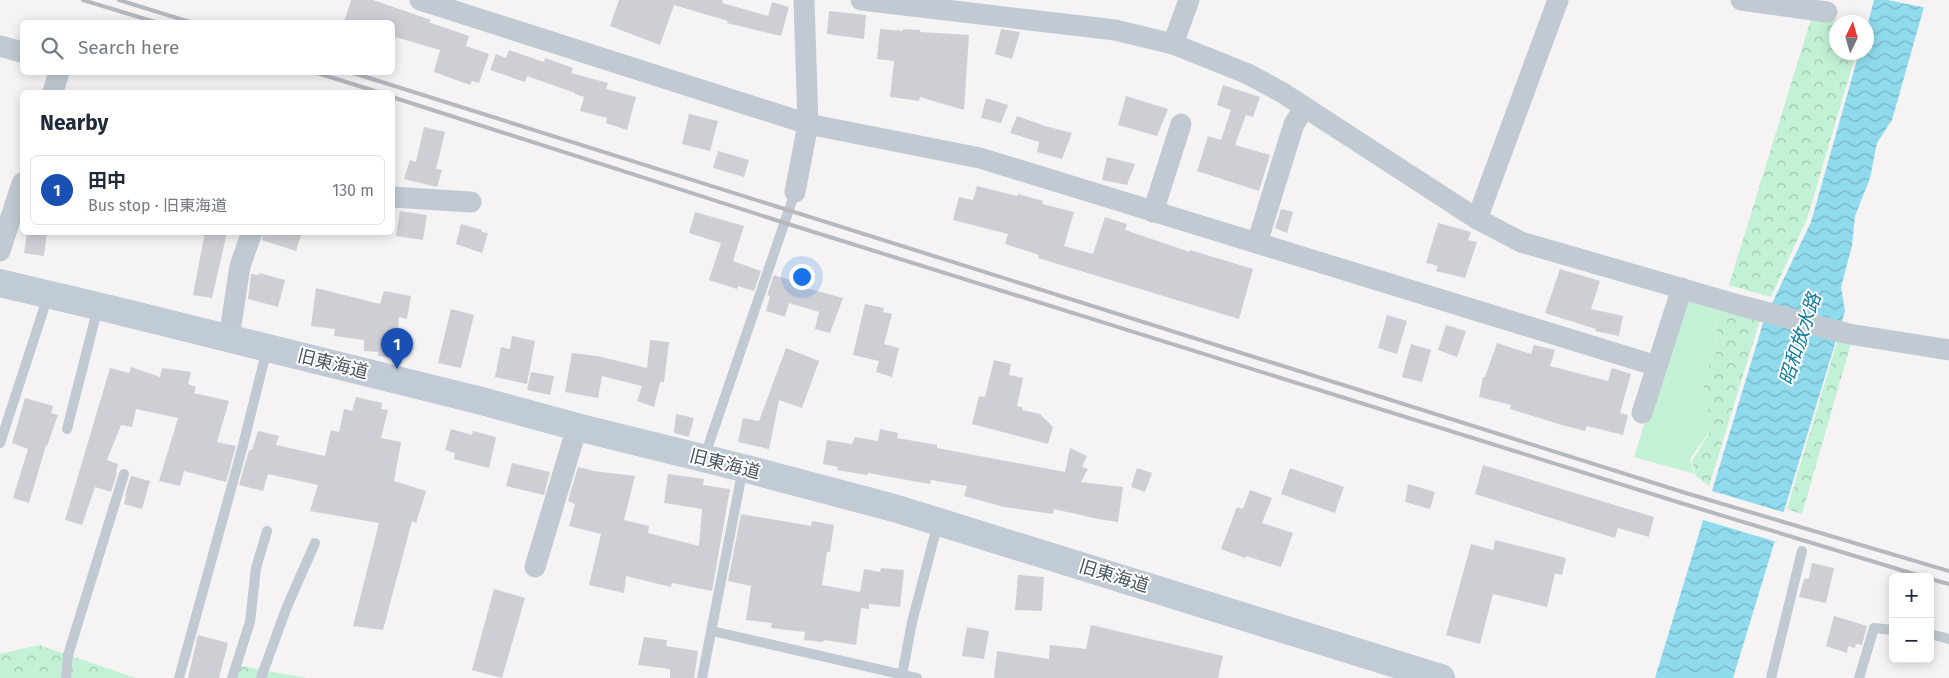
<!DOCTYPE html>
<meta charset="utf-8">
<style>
:root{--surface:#fff;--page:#f2f2f3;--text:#1f2937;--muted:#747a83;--line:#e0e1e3;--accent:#0b8043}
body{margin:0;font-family:"Fira Sans","Noto Sans JP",sans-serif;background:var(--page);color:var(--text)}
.controls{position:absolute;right:15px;bottom:15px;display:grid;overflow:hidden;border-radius:8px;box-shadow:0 2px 12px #0003}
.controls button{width:45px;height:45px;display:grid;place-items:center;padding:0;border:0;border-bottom:1px solid var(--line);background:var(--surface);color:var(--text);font:25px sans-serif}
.compass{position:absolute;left:1829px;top:15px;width:45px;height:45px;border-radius:50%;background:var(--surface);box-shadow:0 2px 12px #0003;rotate:5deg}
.you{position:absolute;left:801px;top:276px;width:18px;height:18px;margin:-12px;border:4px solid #fff;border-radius:50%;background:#1a73e8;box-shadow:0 0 0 8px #1a73e833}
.badge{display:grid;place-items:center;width:32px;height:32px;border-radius:50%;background:var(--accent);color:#fff;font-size:16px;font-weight:700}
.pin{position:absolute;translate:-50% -41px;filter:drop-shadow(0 1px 2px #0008)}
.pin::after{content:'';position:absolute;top:26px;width:18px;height:15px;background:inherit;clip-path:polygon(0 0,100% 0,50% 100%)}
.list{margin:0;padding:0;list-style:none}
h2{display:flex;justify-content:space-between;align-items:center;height:65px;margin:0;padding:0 20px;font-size:21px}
h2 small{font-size:16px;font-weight:400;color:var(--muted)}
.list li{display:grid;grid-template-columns:32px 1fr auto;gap:15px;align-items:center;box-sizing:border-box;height:70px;margin:0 10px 10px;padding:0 10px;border:1px solid var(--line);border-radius:8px}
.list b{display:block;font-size:19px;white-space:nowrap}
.list p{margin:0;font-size:16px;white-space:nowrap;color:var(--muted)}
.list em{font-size:16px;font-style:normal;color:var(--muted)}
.icon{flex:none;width:28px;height:28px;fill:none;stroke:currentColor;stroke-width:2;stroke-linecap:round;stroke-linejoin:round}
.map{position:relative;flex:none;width:1949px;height:678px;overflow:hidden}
.search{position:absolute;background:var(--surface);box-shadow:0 2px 12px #0003;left:20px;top:20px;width:375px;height:55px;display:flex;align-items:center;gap:12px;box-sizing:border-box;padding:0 18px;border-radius:8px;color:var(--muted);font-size:19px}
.panel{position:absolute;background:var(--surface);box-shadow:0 2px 12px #0003;left:20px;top:90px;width:375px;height:145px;border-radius:8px}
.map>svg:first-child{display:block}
.green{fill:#c3f1d5}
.forest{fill:url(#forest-crowns)}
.water{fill:url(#water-waves)}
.pier{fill:#f5f3f3}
.building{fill:#cdcfd5}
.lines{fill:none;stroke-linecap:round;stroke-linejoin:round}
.service{stroke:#c1cad2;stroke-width:10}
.minor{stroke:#c1cad2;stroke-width:21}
.secondary{stroke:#c1cbd6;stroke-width:28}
.rail{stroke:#b5b8bd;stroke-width:4}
.labels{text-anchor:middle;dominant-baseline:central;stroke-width:4;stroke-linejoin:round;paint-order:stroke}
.street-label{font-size:18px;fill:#4a5661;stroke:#fff}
.water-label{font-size:19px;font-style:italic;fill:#0c7c9b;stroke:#fff}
</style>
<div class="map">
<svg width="1949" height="678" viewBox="0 0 1949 678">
<defs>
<pattern id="forest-crowns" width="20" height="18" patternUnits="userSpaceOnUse" patternTransform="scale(1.25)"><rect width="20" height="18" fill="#c3f1d5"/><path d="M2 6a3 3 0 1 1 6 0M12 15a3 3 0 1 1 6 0" fill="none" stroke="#a0c6b0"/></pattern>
<pattern id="water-waves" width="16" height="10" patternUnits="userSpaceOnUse" patternTransform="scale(1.25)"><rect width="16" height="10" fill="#90daee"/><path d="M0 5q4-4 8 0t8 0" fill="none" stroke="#78b4c4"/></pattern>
</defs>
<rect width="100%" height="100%" fill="#f5f3f3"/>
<polygon class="green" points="1685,295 1717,309 1716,355 1709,364 1703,391 1713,427 1690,459 1695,474 1634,457"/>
<g class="forest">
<polygon points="1811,19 1865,21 1836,22 1836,52 1856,53 1807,219 1771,297 1729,285"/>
<polygon points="1717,306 1760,320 1709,486 1696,476 1692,461 1713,427 1703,391 1709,364 1716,355"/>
<polygon points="1838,339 1851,343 1802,514 1787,509"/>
<polygon points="39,645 136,678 0,678 0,654"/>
<polygon points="234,665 307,678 227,678"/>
</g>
<polygon class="water" points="1874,0 1926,0 1892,120 1877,143 1870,178 1855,216 1852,246 1841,287 1845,311 1733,678 1655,678 1764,320 1811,222 1859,53 1866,52 1867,27"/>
<g class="pier">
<polygon points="1887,0 1929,0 1927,8"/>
<polygon points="1709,490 1786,513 1777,542 1700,519"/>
</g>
<g class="building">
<polygon points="351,0 373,0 431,20 430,22 428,22 469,36 466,46 489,54 479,83 472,81 470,85 434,72 440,50 392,36 392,22 344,22"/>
<polygon points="619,0 723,0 722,3 768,16 772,2 789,7 781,36 727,23 728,21 674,5 660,45 610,26"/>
<polygon points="829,11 866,15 864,39 827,34"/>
<polygon points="880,29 903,31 903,29 920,30 920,32 969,35 964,110 920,97 919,101 890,97 894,61 877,59"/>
<polygon points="1001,29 1020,32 1012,59 995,54"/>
<polygon points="509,50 544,62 545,58 573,68 571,73 608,83 606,89 636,97 627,130 606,123 607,118 580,111 584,97 575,94 575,93 527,76 525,82 490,70 496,54 506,58"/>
<polygon points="1223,85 1260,97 1253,117 1246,115 1235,145 1270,155 1259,191 1197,171 1208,136 1221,140 1231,110 1217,105"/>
<polygon points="1126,96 1168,109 1157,136 1118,125"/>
<polygon points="986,98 1008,105 1001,123 981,118"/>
<polygon points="689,114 718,121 710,151 682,144"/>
<polygon points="1017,116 1045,126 1072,133 1062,159 1037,152 1039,142 1010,133"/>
<polygon points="424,127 445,132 436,169 442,170 437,187 404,179 410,160 416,162"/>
<polygon points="718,151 749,160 744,177 713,168"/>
<polygon points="1107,157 1135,164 1127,185 1102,180"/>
<polygon points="977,186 1017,196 1018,194 1043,201 1042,204 1074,212 1064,246 1093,254 1105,217 1127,224 1125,230 1190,252 1190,250 1253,269 1239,319 1038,258 1039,255 1005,244 1008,234 953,220 959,197 973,200"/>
<polygon points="1281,209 1293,212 1287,233 1275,228"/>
<polygon points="400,211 427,215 423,240 396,236"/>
<polygon points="695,212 744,226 733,261 761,271 754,291 738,286 737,289 709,280 721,243 689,233"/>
<polygon points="1438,223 1471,232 1468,240 1477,242 1465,278 1436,271 1438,266 1426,263"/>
<polygon points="461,224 482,230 482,232 488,233 482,253 456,244"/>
<polygon points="27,232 47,232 44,256 24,253"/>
<polygon points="205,232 227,232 212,298 193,295"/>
<polygon points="264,232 302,232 296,251 262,240"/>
<polygon points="1560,269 1600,281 1591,309 1623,316 1619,336 1595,331 1596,329 1545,313"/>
<polygon points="259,273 285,280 278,307 248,299 251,274 259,275"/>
<polygon points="774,275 796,282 795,285 843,298 830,333 815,329 819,312 789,303 785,317 766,311 770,296 767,295"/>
<polygon points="316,288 380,304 384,291 411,296 407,319 399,317 396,358 378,356 378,352 364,351 364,340 334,336 335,329 311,326"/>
<polygon points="865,304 884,308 883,312 892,314 884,344 899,348 892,377 876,372 879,361 853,355"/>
<polygon points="451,309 474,315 461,368 438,363"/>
<polygon points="1387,315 1407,321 1397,354 1378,348"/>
<polygon points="1446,325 1466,331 1457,357 1438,350"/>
<polygon points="512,336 535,341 527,384 495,377 501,347 510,349"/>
<polygon points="650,340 669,342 664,382 660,382 654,407 637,401 642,386 602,376 598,398 565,392 572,353 597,356 647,368"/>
<polygon points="1497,343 1531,354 1534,345 1555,350 1550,366 1608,381 1612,368 1631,374 1620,413 1628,415 1623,435 1587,426 1585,431 1562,425 1510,409 1511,405 1479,397 1483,377 1485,377"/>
<polygon points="1411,344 1431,350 1422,382 1402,377"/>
<polygon points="786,348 819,361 802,408 779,400 769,449 738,442 743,418 759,421"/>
<polygon points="994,360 1011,364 1009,375 1023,378 1017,406 1022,407 1022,410 1040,414 1053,427 1048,444 972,424 979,396 985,397"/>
<polygon points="131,367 160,377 162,368 191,372 188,384 196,387 194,393 229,401 217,442 236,446 226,482 184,471 180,486 159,481 178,418 136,409 132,427 121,425 107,460 118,464 116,472 117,473 111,492 95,487 82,525 65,520 110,368 129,373"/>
<polygon points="531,372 554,376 550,395 527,390"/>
<polygon points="356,397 382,403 381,409 388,410 381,438 401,442 394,481 426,491 416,523 412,521 383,630 353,626 379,523 310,511 318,485 268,474 263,491 239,485 249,450 252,450 258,431 279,436 276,445 325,456 331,430 339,432 344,409 352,411"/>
<polygon points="25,398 53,406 51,413 58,415 47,446 46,445 29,503 13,498 28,449 12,443"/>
<polygon points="676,414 694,418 689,437 674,433"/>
<polygon points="451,429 472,435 473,431 496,437 489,468 454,459 455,453 445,450"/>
<polygon points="880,429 898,433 897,438 937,445 937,448 1065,472 1070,448 1087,456 1082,467 1088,469 1081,482 1123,487 1118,522 1098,519 1054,509 1053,514 1004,507 964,496 967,486 931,480 930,484 868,473 867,475 837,470 838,467 823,464 827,440 852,444 855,437 878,441"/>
<polygon points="512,463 550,472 544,495 506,486"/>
<polygon points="1483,465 1654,517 1649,537 1618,528 1615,538 1475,494"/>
<polygon points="578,467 594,471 635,476 624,520 649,526 648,533 699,546 702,509 664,503 668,474 704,479 703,485 730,489 712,591 672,583 671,587 626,576 624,593 589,585 601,534 569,526 575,504 568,501"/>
<polygon points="1137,468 1152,473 1145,492 1131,487"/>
<polygon points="1290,468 1344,487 1335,513 1281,494"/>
<polygon points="131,476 150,481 142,509 124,504 126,496 125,495"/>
<polygon points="1408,484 1435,492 1430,509 1405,502"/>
<polygon points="1250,490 1272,498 1262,523 1293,533 1281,567 1246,556 1245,558 1221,549 1237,507 1243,509"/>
<polygon points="741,514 811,526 812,521 834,525 830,552 827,552 822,585 860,592 864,569 880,572 881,568 904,570 900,607 869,604 869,609 861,608 856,645 824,640 823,642 804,640 805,632 771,628 772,623 746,620 751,586 728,581"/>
<polygon points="1495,540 1566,558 1562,575 1555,573 1547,607 1493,594 1480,644 1446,635 1471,544 1493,550"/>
<polygon points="1812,563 1834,568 1826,603 1799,597 1804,579 1809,578"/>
<polygon points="1018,575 1044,577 1042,611 1015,610"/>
<polygon points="494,589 525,598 502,678 472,670"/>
<polygon points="1834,616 1867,626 1862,645 1856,644 1855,648 1848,646 1847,653 1826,646"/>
<polygon points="1091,625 1223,656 1218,678 994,678 997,651 1049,659 1050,645 1086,649"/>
<polygon points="967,627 989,631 984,659 962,656"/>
<polygon points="198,635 228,643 219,678 188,678"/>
<polygon points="644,637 667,640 666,646 698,651 694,678 670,678 670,669 638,665"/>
</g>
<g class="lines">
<g class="service">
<polyline points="67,429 98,307"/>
<polyline points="0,443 48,296"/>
<polyline points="704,458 795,192"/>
<polyline points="712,631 917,678"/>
<polyline points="1930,634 1949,639"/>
<polyline points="902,675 912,622 938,523"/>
<polyline points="66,678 68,655 124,474"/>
<polyline points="179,678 242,449 267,349"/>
<polyline points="232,678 250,622 256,568 267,531"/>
<polyline points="261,678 286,609 315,543"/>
<polyline points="702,678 743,468"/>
<polyline points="1771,678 1802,551"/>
<polyline points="1859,678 1874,628 1893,630"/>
</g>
<g class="minor">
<polyline points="420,0 808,124 980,158 1657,366 1682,288"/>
<polyline points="861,0 1115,30 1173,44 1248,74 1283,93 1477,219 1521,242 1742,306 1849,334 1949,350"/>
<polyline points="1741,0 1827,12"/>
<polyline points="1173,44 1189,0"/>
<polyline points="0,46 22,52"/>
<polyline points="53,92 59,72"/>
<polyline points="795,192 808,124 804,0"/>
<polyline points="392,197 471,202"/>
<polyline points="1153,212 1181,124"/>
<polyline points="1477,219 1558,0"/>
<polyline points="1257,243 1294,124 1305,107"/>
<polyline points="0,251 22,183"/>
<polyline points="229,338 240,266 252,232"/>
<polyline points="1642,413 1657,366"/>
<polyline points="535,567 577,427"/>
</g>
<polyline class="secondary" points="0,283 110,309 478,400 577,427 743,468 894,508 1441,678"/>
<g class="rail">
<polyline points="83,0 155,22"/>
<polyline points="119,0 190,22"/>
<polyline points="314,72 378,92"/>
<polyline points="350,72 1689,494 1949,571"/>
<polyline points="392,97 785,223 1684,504 1924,577"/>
<polyline points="1930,579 1949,584"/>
</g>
</g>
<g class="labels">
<g class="street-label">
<text transform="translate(333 364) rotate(14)">旧東海道</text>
<text transform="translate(725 464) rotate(14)">旧東海道</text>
<text transform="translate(1114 576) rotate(17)">旧東海道</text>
</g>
<g class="water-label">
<text transform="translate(1800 339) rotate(-72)">昭和放水路</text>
</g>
</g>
</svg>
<div class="controls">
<button>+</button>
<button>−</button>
</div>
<svg class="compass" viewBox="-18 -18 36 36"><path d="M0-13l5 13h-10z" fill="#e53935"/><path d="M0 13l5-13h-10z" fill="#747a83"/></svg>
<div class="you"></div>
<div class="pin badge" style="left:397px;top:369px;background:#1a4fb4">1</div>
<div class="search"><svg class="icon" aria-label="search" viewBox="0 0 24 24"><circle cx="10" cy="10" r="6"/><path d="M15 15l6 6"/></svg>Search here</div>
<section class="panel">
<h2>Nearby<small></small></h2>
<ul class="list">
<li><span class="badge" style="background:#1a4fb4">1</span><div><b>田中</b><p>Bus stop · 旧東海道</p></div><em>130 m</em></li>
</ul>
</section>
</div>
